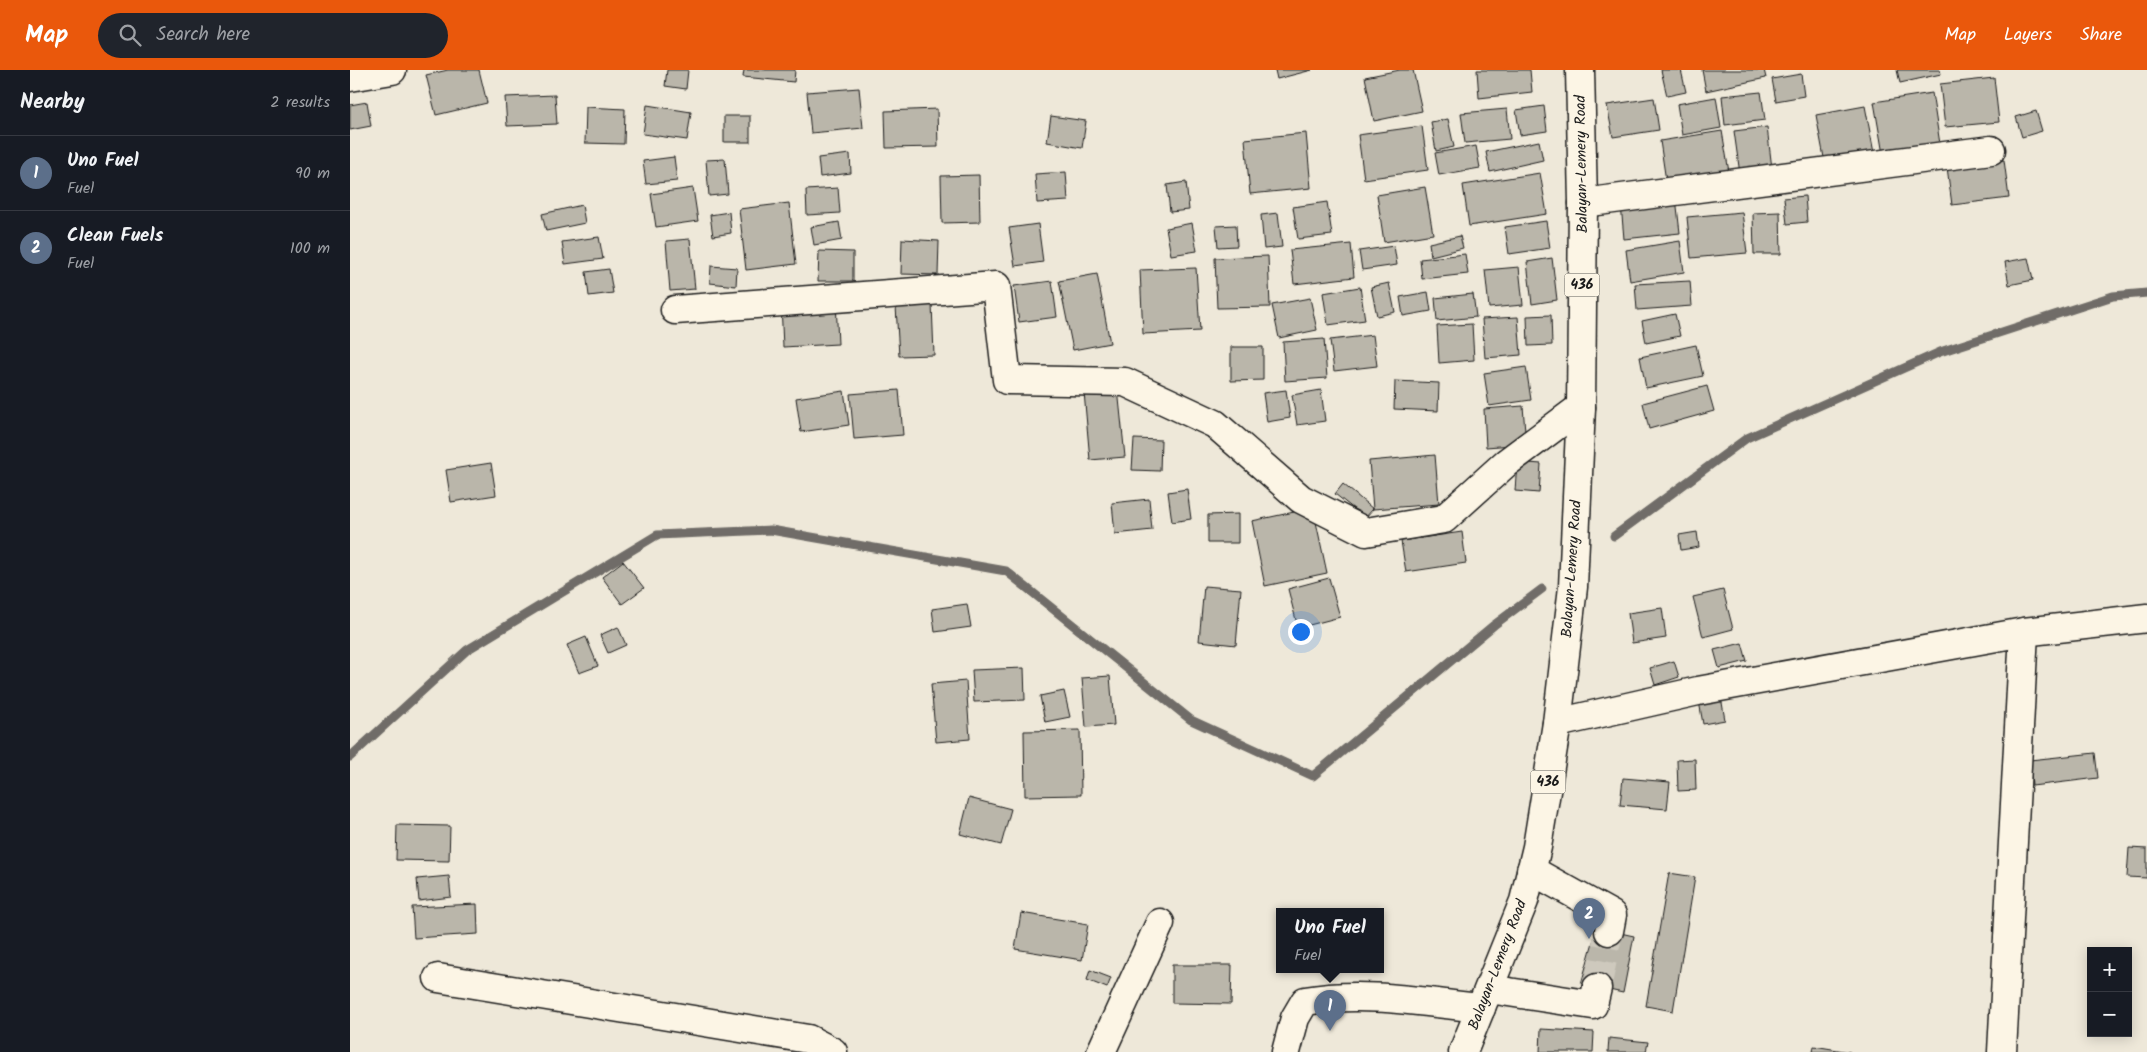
<!DOCTYPE html>
<meta charset="utf-8">
<style>
:root{--surface:#171b24;--page:#20242c;--text:#f1f3f6;--muted:#9ea1a6;--line:#363941;--accent:#ea580c}
body{margin:0;font-family:Kalam,sans-serif;background:var(--page);color:var(--text)}
.controls{position:absolute;right:15px;bottom:15px;display:grid;overflow:hidden;border-radius:0px;box-shadow:0 2px 12px #0003}
.controls button{width:45px;height:45px;display:grid;place-items:center;padding:0;border:0;border-bottom:1px solid var(--line);background:var(--surface);color:var(--text);font:25px sans-serif}
.you{position:absolute;left:950px;top:561px;width:18px;height:18px;margin:-12px;border:4px solid #fff;border-radius:50%;background:#1a73e8;box-shadow:0 0 0 8px #1a73e833}
.badge{display:grid;place-items:center;width:32px;height:32px;border-radius:50%;background:var(--accent);color:#fff;font-size:16px;font-weight:700}
.pin{position:absolute;translate:-50% -41px;filter:drop-shadow(0 1px 2px #0008)}
.pin::after{content:'';position:absolute;top:26px;width:18px;height:15px;background:inherit;clip-path:polygon(0 0,100% 0,50% 100%)}
.popup{position:absolute;left:926px;top:838px;width:108px;height:65px;box-sizing:border-box;display:grid;place-content:center;border-radius:0px;background:var(--surface);filter:drop-shadow(0 1px 4px #0005);font-size:16px;white-space:nowrap;color:var(--muted)}
.popup b{font-size:19px;color:var(--text)}
.popup::after{content:'';position:absolute;left:50%;top:100%;margin-left:-10px;border:10px solid transparent;border-top-color:var(--surface)}
.list{margin:0;padding:0;list-style:none}
h2{display:flex;justify-content:space-between;align-items:center;height:65px;margin:0;padding:0 20px;font-size:21px}
h2 small{font-size:16px;font-weight:400;color:var(--muted)}
.list li{display:grid;grid-template-columns:32px 1fr auto;gap:15px;align-items:center;box-sizing:border-box;height:75px;padding:0 20px;border-top:1px solid var(--line)}
.list b{display:block;font-size:19px;white-space:nowrap}
.list p{margin:0;font-size:16px;white-space:nowrap;color:var(--muted)}
.list em{font-size:16px;font-style:normal;color:var(--muted)}
.icon{flex:none;width:28px;height:28px;fill:none;stroke:currentColor;stroke-width:2;stroke-linecap:round;stroke-linejoin:round}
.map{position:relative;flex:none;width:1797px;height:982px;overflow:hidden}
header{display:flex;align-items:center;gap:30px;box-sizing:border-box;height:70px;padding:0 25px;background:var(--accent);color:#fff}
header strong{font-size:24px}
nav{display:flex;gap:28px;margin-inline-start:auto;font-size:18px}
.search{width:350px;height:45px;background:var(--page);display:flex;align-items:center;gap:12px;box-sizing:border-box;padding:0 18px;border-radius:28px;color:var(--muted);font-size:19px}
main{display:flex}
aside{flex:1;background:var(--surface)}
.map>svg:first-child{display:block}
.lines{fill:none;stroke-linecap:round;stroke-linejoin:round}
.stream{stroke:#6f6c67;stroke-width:9}
.building{fill:#bab6aa;stroke:#1c1c1c}
.minor-tunnel{stroke:#cec9bd;stroke-width:28;stroke-dasharray:28 14;stroke-linecap:butt}
.minor-casing{stroke:#1c1c1c;stroke-width:31}
.major-casing{stroke:#1c1c1c;stroke-width:31}
.minor{stroke:#fcf5e5;stroke-width:28}
.major{stroke:#fcf5e5;stroke-width:28}
.labels{text-anchor:middle;dominant-baseline:central;stroke-width:4.5;stroke-linejoin:round;paint-order:stroke}
.shield{fill:#fcf5e5;stroke:#5f5d58;stroke-width:1}
.shield-label{font-size:14px;font-weight:bold;fill:#1c1c1c}
.street-label{font-size:15px;fill:#1c1c1c;stroke:#fcf5e5}
</style>
<header>
<strong>Map</strong>
<div class="search"><svg class="icon" aria-label="search" viewBox="0 0 24 24"><circle cx="10" cy="10" r="6"/><path d="M15 15l6 6"/></svg>Search here</div>
<nav><a>Map</a><a>Layers</a><a>Share</a></nav>
</header>
<main>
<aside>
<h2>Nearby<small>2 results</small></h2>
<ul class="list">
<li><span class="badge" style="background:#5c6f8a">1</span><div><b>Uno Fuel</b><p>Fuel</p></div><em>90 m</em></li>
<li><span class="badge" style="background:#5c6f8a">2</span><div><b>Clean Fuels</b><p>Fuel</p></div><em>100 m</em></li>
</ul>
</aside>
<div class="map">
<svg width="1797" height="982" viewBox="0 0 1797 982">
<rect width="100%" height="100%" fill="#eee8d9"/>
<filter id="ink" filterUnits="userSpaceOnUse"><feTurbulence type="fractalNoise" baseFrequency=".02" numOctaves="2"/><feDisplacementMap in="SourceGraphic" scale="10" xChannelSelector="R" yChannelSelector="G"/><feConvolveMatrix kernelMatrix="1 2 1 2 8 2 1 2 1" color-interpolation-filters="sRGB"/></filter>
<g filter="url(#ink)">
<g class="lines">
<g class="stream">
<polyline points="1264,466 1397,368 1590,282 1763,226 1797,223"/>
<polyline points="0,687 117,580 307,465 421,460 656,501 841,650 963,706 1144,555 1192,519"/>
</g>
</g>
<g class="building">
<polygon points="98,0 129,0 137,33 86,45 76,5"/>
<polygon points="317,0 338,0 336,19 315,16"/>
<polygon points="394,0 445,0 444,12 393,7"/>
<polygon points="925,0 962,0 927,9"/>
<polygon points="1050,0 1063,0 1072,41 1024,51 1015,7"/>
<polygon points="1127,0 1180,0 1182,22 1129,28"/>
<polygon points="1311,0 1331,0 1336,22 1317,26"/>
<polygon points="1352,0 1414,0 1416,8 1356,21"/>
<polygon points="1547,0 1590,0 1591,4 1550,13"/>
<polygon points="1451,4 1454,26 1426,31 1422,9"/>
<polygon points="1644,8 1649,52 1595,57 1590,14"/>
<polygon points="509,18 513,58 461,63 457,22"/>
<polygon points="1411,22 1415,50 1375,55 1372,26"/>
<polygon points="1582,23 1590,74 1533,84 1524,32"/>
<polygon points="205,25 207,54 157,56 155,27"/>
<polygon points="1366,27 1371,58 1332,65 1327,34"/>
<polygon points="1304,28 1309,60 1263,67 1257,35"/>
<polygon points="17,32 21,56 0,60 0,35"/>
<polygon points="297,35 341,42 337,70 293,64"/>
<polygon points="1194,36 1197,61 1170,65 1166,40"/>
<polygon points="1515,36 1524,83 1475,93 1466,45"/>
<polygon points="236,37 275,39 274,74 235,73"/>
<polygon points="587,39 588,77 536,78 535,41"/>
<polygon points="1157,39 1160,69 1115,73 1111,43"/>
<polygon points="1686,41 1692,61 1672,67 1666,47"/>
<rect x="374" y="46" width="26" height="26"/>
<polygon points="701,46 736,51 732,78 697,72"/>
<polygon points="1098,49 1104,77 1086,81 1081,52"/>
<polygon points="1072,56 1078,100 1014,109 1008,65"/>
<polygon points="1417,57 1423,107 1391,111 1384,61"/>
<polygon points="1372,61 1379,102 1316,111 1310,71"/>
<polygon points="956,63 961,118 900,124 895,69"/>
<polygon points="1189,71 1193,90 1140,102 1136,82"/>
<polygon points="1126,76 1130,98 1089,105 1085,83"/>
<polygon points="500,84 501,103 470,107 468,88"/>
<polygon points="324,87 327,111 296,114 293,91"/>
<polygon points="375,89 378,124 359,126 356,90"/>
<polygon points="1654,90 1659,128 1602,135 1597,97"/>
<polygon points="716,102 718,131 687,133 685,104"/>
<polygon points="1190,103 1197,144 1119,156 1113,115"/>
<polygon points="629,105 630,152 592,153 591,106"/>
<polygon points="836,112 839,140 820,142 817,115"/>
<polygon points="1075,117 1083,164 1034,172 1027,125"/>
<polygon points="343,118 348,151 306,157 301,124"/>
<polygon points="488,118 490,143 457,145 456,120"/>
<polygon points="1455,126 1457,152 1437,154 1434,128"/>
<polygon points="1326,128 1330,163 1274,169 1271,134"/>
<polygon points="977,132 982,165 948,169 943,137"/>
<polygon points="439,133 446,194 396,200 389,139"/>
<polygon points="232,135 235,153 196,161 192,144"/>
<polygon points="379,142 381,163 363,166 360,145"/>
<polygon points="1392,142 1397,183 1341,188 1337,147"/>
<polygon points="1430,142 1431,184 1404,184 1403,143"/>
<polygon points="928,143 932,177 914,179 911,145"/>
<polygon points="1196,151 1200,178 1159,184 1155,157"/>
<polygon points="489,152 492,170 464,175 461,157"/>
<polygon points="842,153 847,181 821,185 816,158"/>
<polygon points="688,154 693,192 665,196 659,158"/>
<polygon points="886,155 887,176 868,177 866,156"/>
<polygon points="1110,166 1113,178 1081,186 1079,173"/>
<polygon points="249,167 253,189 215,194 212,172"/>
<polygon points="340,169 345,219 320,221 316,171"/>
<polygon points="552,169 589,171 588,205 551,204"/>
<polygon points="1330,171 1334,202 1280,211 1276,180"/>
<polygon points="1001,174 1004,207 944,214 940,180"/>
<polygon points="1044,176 1047,195 1012,200 1009,181"/>
<polygon points="469,181 503,182 503,211 468,211"/>
<polygon points="1115,184 1118,204 1072,209 1070,189"/>
<polygon points="918,186 920,237 867,238 865,188"/>
<polygon points="1202,188 1207,230 1182,234 1177,192"/>
<polygon points="1678,188 1683,210 1659,215 1655,192"/>
<polygon points="361,196 387,198 386,216 360,213"/>
<polygon points="1169,197 1173,235 1139,238 1135,200"/>
<polygon points="846,198 850,261 793,264 790,200"/>
<polygon points="259,199 263,223 239,226 236,202"/>
<polygon points="747,204 760,273 723,280 709,211"/>
<polygon points="702,211 707,247 669,252 664,216"/>
<polygon points="1340,211 1342,236 1287,240 1285,214"/>
<polygon points="1039,213 1045,242 1027,246 1021,217"/>
<polygon points="1010,217 1015,250 978,255 973,223"/>
<polygon points="1078,222 1081,241 1053,246 1050,227"/>
<polygon points="1123,224 1126,247 1087,251 1085,228"/>
<polygon points="960,228 967,260 929,268 922,235"/>
<polygon points="486,231 488,274 433,277 431,234"/>
<polygon points="582,234 584,285 549,286 546,236"/>
<polygon points="1325,244 1330,266 1296,273 1292,251"/>
<polygon points="1201,245 1202,275 1178,276 1177,246"/>
<polygon points="1168,247 1171,285 1135,288 1132,249"/>
<polygon points="1122,254 1124,290 1089,293 1087,256"/>
<polygon points="1023,265 1027,296 984,301 980,270"/>
<polygon points="974,269 977,308 935,311 933,272"/>
<polygon points="1346,275 1353,306 1296,318 1290,287"/>
<polygon points="881,277 913,277 913,310 881,311"/>
<polygon points="1176,297 1181,330 1139,336 1134,303"/>
<polygon points="1045,311 1089,313 1088,341 1044,339"/>
<polygon points="1357,316 1364,341 1299,359 1293,333"/>
<polygon points="768,319 775,387 740,390 734,322"/>
<polygon points="549,320 553,365 504,369 500,324"/>
<polygon points="936,320 940,348 917,352 913,323"/>
<polygon points="971,320 975,351 947,355 942,325"/>
<polygon points="494,321 499,355 451,362 446,328"/>
<polygon points="1173,336 1176,374 1136,377 1134,339"/>
<polygon points="784,369 811,370 810,401 782,400"/>
<polygon points="1085,385 1089,434 1023,439 1019,391"/>
<polygon points="1167,392 1191,394 1189,423 1165,421"/>
<polygon points="141,393 146,425 101,432 96,400"/>
<polygon points="993,414 1023,439 1015,448 985,424"/>
<polygon points="837,419 841,449 822,452 818,422"/>
<polygon points="799,429 802,460 765,464 762,433"/>
<polygon points="963,438 977,503 915,516 902,451"/>
<polygon points="888,444 888,473 858,473 858,445"/>
<polygon points="1112,462 1116,493 1056,502 1051,471"/>
<polygon points="1347,462 1349,477 1331,480 1329,465"/>
<polygon points="273,491 294,518 272,534 252,507"/>
<polygon points="979,508 990,547 948,558 938,519"/>
<polygon points="854,516 891,519 886,575 849,571"/>
<polygon points="1373,520 1383,559 1353,567 1343,527"/>
<polygon points="617,534 621,557 585,562 582,539"/>
<polygon points="1312,538 1316,568 1282,573 1278,543"/>
<polygon points="268,557 276,575 258,583 250,565"/>
<polygon points="236,567 248,596 229,603 217,575"/>
<polygon points="1392,573 1397,591 1369,598 1364,580"/>
<polygon points="1324,591 1329,607 1305,615 1300,598"/>
<polygon points="674,598 675,630 624,632 622,600"/>
<polygon points="760,606 764,655 736,657 732,608"/>
<polygon points="616,611 620,669 586,672 581,614"/>
<polygon points="714,621 720,647 695,652 690,626"/>
<polygon points="1371,627 1375,650 1353,654 1349,631"/>
<polygon points="730,660 731,725 675,726 674,661"/>
<polygon points="1745,683 1748,708 1682,716 1680,690"/>
<polygon points="1345,689 1346,720 1328,721 1327,690"/>
<polygon points="1273,708 1320,712 1317,739 1270,735"/>
<polygon points="619,728 661,739 651,775 610,764"/>
<polygon points="47,755 100,756 99,791 46,790"/>
<polygon points="1779,778 1797,779 1797,808 1777,807"/>
<polygon points="1319,803 1345,807 1323,941 1296,936"/>
<polygon points="99,806 101,827 69,831 67,809"/>
<polygon points="127,834 128,864 64,868 62,837"/>
<polygon points="671,843 738,854 732,890 665,879"/>
<polygon points="1247,858 1284,866 1273,923 1231,914"/>
<polygon points="822,895 882,895 881,934 822,933"/>
<polygon points="740,900 761,908 757,918 737,910"/>
<polygon points="1191,959 1244,962 1243,982 1190,982"/>
<polygon points="1259,968 1298,972 1296,982 1258,982"/>
<polygon points="1464,976 1500,982 1463,982"/>
</g>
<g class="lines">
<polyline class="minor-tunnel" points="1247,918 1259,861"/>
<defs>
<g id="minor">
<polyline points="0,7 42,0"/>
<polyline points="1233,133 1641,80"/>
<polyline points="325,240 646,216 657,310 775,312 865,354 951,429 1016,462 1094,449 1156,393 1231,337"/>
<polyline points="1207,653 1348,621 1674,562 1797,548"/>
<polyline points="1181,800 1262,845 1259,861"/>
<polyline points="88,908 458,969 483,982"/>
<polyline points="1139,919 1243,935 1247,918"/>
<polyline points="751,982 810,853"/>
<path d="M936 982 945 948 955 931C1013 921 1073 932 1131 938"/>
<polyline points="1652,982 1674,562"/>
</g>
<polyline id="major" points="1113,982 1174,831 1187,777 1207,653 1223,517 1231,337 1233,133 1230,0"/>
</defs>
<use href="#minor" class="minor-casing"/>
<use href="#major" class="major-casing"/>
<use href="#minor" class="minor"/>
<use href="#major" class="major"/>
</g>
</g>
<g class="labels">
<g class="shield">
<rect x="1214.5" y="203.5" width="35" height="23" rx="4"/>
<rect x="1180.5" y="700.5" width="35" height="23" rx="4"/>
</g>
<g class="shield-label">
<text x="1232" y="215">436</text>
<text x="1198" y="712">436</text>
</g>
<g class="street-label">
<text transform="translate(1232 94) rotate(-91)">Balayan-Lemery Road</text>
<text transform="translate(1222 499) rotate(-86)">Balayan-Lemery Road</text>
<text transform="translate(1148 895) rotate(-69)">Balayan-Lemery Road</text>
</g>
</g>
</svg>
<div class="controls">
<button>+</button>
<button>−</button>
</div>
<div class="you"></div>
<div class="pin badge" style="left:980px;top:961px;background:#5c6f8a">1</div>
<div class="popup"><b>Uno Fuel</b>Fuel</div>
<div class="pin badge" style="left:1239px;top:869px;background:#5c6f8a">2</div>
</div>
</main>
